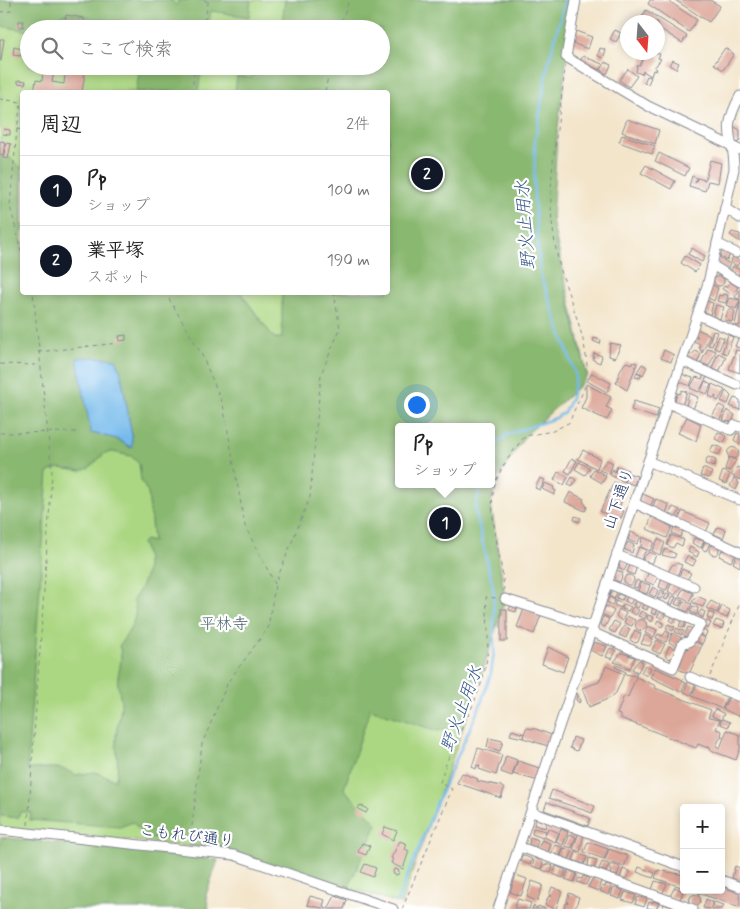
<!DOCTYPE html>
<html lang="ja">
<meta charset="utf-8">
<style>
:root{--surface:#fff;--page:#f2f2f2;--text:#222;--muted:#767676;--line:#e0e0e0;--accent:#111827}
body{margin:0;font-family:Mynerve,"Klee One",sans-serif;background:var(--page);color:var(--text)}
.controls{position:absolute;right:15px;bottom:15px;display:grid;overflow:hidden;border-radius:5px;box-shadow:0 2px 8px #0003}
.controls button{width:45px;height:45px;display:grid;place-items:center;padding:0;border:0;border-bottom:1px solid var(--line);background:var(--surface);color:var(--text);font:25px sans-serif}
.compass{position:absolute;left:620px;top:15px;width:45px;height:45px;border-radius:50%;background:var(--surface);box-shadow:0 2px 8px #0003;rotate:163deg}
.you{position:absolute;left:416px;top:404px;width:18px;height:18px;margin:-12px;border:4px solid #fff;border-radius:50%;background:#1a73e8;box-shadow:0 0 0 8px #1a73e833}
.badge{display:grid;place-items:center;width:32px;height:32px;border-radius:50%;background:var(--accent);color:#fff;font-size:16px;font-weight:700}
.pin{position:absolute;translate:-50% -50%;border:2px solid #fff;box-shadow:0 1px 5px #0006}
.popup{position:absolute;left:395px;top:423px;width:100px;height:65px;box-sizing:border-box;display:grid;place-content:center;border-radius:5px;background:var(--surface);filter:drop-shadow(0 1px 4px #0005);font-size:16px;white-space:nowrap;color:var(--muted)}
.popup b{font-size:19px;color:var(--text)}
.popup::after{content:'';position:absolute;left:50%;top:100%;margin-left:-10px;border:10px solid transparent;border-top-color:var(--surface)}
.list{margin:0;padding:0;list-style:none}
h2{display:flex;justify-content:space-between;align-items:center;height:65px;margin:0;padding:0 20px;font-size:21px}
h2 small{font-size:16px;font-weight:400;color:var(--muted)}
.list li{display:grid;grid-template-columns:32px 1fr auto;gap:15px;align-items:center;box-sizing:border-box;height:70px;padding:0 20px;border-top:1px solid var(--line)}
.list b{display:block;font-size:19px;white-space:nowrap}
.list p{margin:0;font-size:16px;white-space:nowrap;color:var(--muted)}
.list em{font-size:16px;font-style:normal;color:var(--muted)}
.icon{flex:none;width:28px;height:28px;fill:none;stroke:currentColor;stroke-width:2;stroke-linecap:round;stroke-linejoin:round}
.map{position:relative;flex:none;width:740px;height:909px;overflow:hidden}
.search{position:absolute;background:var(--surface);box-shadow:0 2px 8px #0003;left:20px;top:20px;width:370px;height:55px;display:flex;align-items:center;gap:12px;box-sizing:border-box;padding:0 18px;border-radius:28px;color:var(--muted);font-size:19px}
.panel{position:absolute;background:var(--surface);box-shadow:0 2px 8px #0003;left:20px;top:90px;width:370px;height:205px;border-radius:5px}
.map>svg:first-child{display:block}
.green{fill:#acd782;stroke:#648370;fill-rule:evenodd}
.forest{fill:#89b870;stroke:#527467;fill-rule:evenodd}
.water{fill:#75baeb;stroke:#4874a4}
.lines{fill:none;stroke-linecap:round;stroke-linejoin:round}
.stream{stroke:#75baeb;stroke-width:2.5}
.building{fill:#dca698;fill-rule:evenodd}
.minor-casing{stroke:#878a94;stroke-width:11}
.path{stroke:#878a94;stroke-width:1;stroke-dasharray:4 4;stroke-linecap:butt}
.minor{stroke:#fff;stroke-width:9}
.labels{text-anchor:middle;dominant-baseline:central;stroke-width:4.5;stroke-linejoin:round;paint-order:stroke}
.street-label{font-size:16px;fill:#1b2f5e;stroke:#fff}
.park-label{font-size:16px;fill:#466169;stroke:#fff}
.water-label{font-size:18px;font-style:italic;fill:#365988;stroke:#fff}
</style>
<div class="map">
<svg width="740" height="909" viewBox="0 0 740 909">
<rect width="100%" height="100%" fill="#fff"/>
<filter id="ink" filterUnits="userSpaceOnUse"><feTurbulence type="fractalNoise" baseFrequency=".02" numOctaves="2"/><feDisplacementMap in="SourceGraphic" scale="10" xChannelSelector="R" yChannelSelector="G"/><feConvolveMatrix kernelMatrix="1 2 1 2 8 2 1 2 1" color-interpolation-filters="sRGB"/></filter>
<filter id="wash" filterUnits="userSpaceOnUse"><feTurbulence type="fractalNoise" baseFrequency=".0096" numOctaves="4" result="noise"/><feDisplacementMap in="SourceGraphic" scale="20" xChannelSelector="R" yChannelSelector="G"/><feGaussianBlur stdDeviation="1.12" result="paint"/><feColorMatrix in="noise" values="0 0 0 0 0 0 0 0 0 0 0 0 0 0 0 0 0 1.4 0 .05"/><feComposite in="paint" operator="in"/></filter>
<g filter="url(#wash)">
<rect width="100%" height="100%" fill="#f3e5ca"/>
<path class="green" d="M0 0H573L552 124V220L587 375 494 453 485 576 482 674 401 904 226 850 0 828ZM29 29H381V66H29ZM22 92H388V292H22ZM399 427H491V484H399Z"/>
<g class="forest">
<polygon points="0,0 170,0 176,5 180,0 251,0 249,17 211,11 208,29 146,29 146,25 64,14 42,29 29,29 29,31 0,26"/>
<path d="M285 0H574L557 136 552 220 562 274 587 375 580 385 525 436 496 481 491 504 505 599 482 674 459 726 438 731 370 709 344 789 377 824 348 888 226 850 190 846V838L147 839 133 822 120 827 30 820 31 812H20L18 818 0 816V154L7 155 22 169V292L241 293 274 338H282V293L388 292V92H235L237 76 252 78 254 66H381V29H281ZM116 359 120 368 132 436 131 448 117 439 91 433ZM399 427H491V484H399ZM113 452 131 456 139 464 141 480 148 493 153 542 145 540 142 543C152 565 146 581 133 600 141 616 128 633 119 646 123 655 120 667 118 676 116 685 122 698 121 707 120 718 115 730 116 742 116 753 120 769 115 780L95 772 75 775C60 764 45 769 27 769L48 472 59 468 81 471 89 468 105 453Z"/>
<polygon points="140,66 202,66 198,92 136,92"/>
<polygon points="0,837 218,860 206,895 209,909 0,909"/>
</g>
<polygon class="water" points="93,357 116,359 120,368 132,436 132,448 117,439 91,433 77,358"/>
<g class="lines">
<g class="stream">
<polyline points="491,458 497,443 508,434 556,418 564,412 571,398 576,376 540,273 534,196 535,142 547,69 565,0"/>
<polyline points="397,902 437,802 480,706 491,673 494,651 494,592 475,508 481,484"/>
</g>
</g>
<g id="blocks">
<g class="building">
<polygon points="650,0 667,0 697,20 689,32 648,4"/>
<polygon points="675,0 710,0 720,6 709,22"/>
<polygon points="646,10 687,36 682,43 658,27 658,22 650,22 642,17"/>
<polygon points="66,15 84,18 84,21 93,23 92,29 64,29"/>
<rect x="19" y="21" width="4" height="6"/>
<polygon points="573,30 592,37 588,49 569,42"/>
<polygon points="615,30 621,33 616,42 610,39"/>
<polygon points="0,39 4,39 1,61 0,61"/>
<polygon points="14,47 22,49 21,56 13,55"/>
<polygon points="600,48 606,50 603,58 598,56"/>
<polygon points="725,48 734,54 723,70 714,64"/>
<polygon points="651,52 660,54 658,58 661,59 654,68 657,69 656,71 653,70 651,76 643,71 642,74 636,72 637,66 640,65 646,53 650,55"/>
<polygon points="583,56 602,64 600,70 580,61"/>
<polygon points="672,60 679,63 676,69 669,65"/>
<polygon points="605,62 611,65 607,74 601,71"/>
<path d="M41 66H86L82 92H34L36 80 42 81 43 70H41ZM54 72 65 73 64 84 52 82Z"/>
<polygon points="628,69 637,76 629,87 619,80"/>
<polygon points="647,76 651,77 648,84 644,83"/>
<polygon points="18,80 26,81 25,84 18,83"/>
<polygon points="627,119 659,130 655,144 622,132"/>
<polygon points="735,127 740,130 740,140 737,143 729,139"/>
<polygon points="4,129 10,130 10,135 3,134"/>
<polygon points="622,135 655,146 652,154 619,142"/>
<polygon points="0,141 5,142 3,155 0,155"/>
<polygon points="6,143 11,144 8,159 3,158"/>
<polygon points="659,153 689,168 685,176 655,161"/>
<polygon points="710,160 721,163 718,183 708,181 705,191 689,186 692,176 697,178 695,183 697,178 705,180"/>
<polygon points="646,165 675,181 671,189 641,173"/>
<polygon points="732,232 740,234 740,242 730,235"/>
<polygon points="692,248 705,256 702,262 688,254"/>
<polygon points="723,251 730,255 727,260 720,256"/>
<polygon points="685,256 700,265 695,272 681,263"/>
<polygon points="719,257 730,264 727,270 717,263"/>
<polygon points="733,257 740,261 737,266 730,262"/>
<polygon points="733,266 740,270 738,277 730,272"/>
<circle cx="719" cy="281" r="5"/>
<polygon points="730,282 738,287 733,295 722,289 724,286 726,287"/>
<polygon points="711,284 718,288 714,301 707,297"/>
<polygon points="740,289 740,300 735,297"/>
<polygon points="723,294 728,295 726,303 717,301 719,295 722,296"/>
<polygon points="729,298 740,300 736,309 726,305"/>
<polygon points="706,301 713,303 710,315 703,310"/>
<polygon points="740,301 740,326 735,325"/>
<polygon points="716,305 724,307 720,319 713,316"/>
<polygon points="729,308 735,311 732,322 725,320"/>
<polygon points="697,329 710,335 702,353 699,347 700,344 692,340 694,336 698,337 695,334"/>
<polygon points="713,331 717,332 712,346 708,345"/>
<polygon points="126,335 126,340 120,341 119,336"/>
<polygon points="728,335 733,337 727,354 722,352"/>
<polygon points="719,336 724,338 719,350 714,348"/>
<polygon points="594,338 601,340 600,344 593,341"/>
<polygon points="738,339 740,340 740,349 735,346"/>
<polygon points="610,343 621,345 615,358 609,356"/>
<polygon points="708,348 716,351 709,366 701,363"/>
<polygon points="664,350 674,355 671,362 661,358"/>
<polygon points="736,350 740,351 740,373 729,369"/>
<polygon points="696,351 701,354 697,363 686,359 688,354 691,355"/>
<polygon points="594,353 602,356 600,363 593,360"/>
<polygon points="718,353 726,357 719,372 712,368"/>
<polygon points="626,362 632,364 634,362 637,363 627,390 616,383 621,369"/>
<polygon points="642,364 647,367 643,375 637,372"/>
<polygon points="637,372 642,374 640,378 635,377"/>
<polygon points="592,373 611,383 607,392 587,381"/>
<polygon points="681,374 693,378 690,386 678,381"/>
<polygon points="704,374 708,375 699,392 690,388 696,377 702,379"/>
<polygon points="705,381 711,385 707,394 701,392"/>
<polygon points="586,384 611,397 606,407 612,410 607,420 581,408 586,397"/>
<polygon points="712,384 725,390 718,401 715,399 716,396 713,398 709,396"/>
<polygon points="682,390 687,392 682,405 674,402 678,393 680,394"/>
<polygon points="726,391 731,396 728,404 721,401"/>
<polygon points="689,393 698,397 693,409 686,406"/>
<polygon points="734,398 740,400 740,410 730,406"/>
<polygon points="634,401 659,409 656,418 631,410"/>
<polygon points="719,405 725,408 720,420 712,416"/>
<polygon points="727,410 735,415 732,422 723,421"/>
<polygon points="687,417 701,424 696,441 678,433"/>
<polygon points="718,432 727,436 724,443 715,439"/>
<polygon points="737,433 740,434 740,445 734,440"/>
<polygon points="713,445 722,448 719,455 710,452"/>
<circle cx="733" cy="453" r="5.5"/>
<polygon points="583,450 600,459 597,469 578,459"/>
<polygon points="708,457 716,460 714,467 705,464"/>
<polygon points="729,457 736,460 730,471 725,469"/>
<polygon points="572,458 577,461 570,474 565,471"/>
<polygon points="607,460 613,463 609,474 599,470"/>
<polygon points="579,462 590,468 585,475 575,469"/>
<polygon points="617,466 628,470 624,482 610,475 613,469 615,472"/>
<polygon points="737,467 740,468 740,480 731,475"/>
<polygon points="703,468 712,472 709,478 700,476"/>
<polygon points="594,469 606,476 602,483 590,476"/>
<polygon points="723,471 730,474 726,484 719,481"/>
<polygon points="558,472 568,477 564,485 554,480"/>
<polygon points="628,473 637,476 634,485 625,482"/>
<polygon points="572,477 576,480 572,487 568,484"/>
<polygon points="540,478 545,480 540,490 535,488"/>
<polygon points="734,478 739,483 736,490 730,486"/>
<polygon points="614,482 622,485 619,493 623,495 619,510 624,511 621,518 600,512"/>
<polygon points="545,483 554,487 553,489 556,491 554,495 542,489"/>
<polygon points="570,492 584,499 583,501 587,507 585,511 565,502"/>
<polygon points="643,494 654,499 650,507 640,501"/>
<polygon points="656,499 669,505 666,513 652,508"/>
<polygon points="673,507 680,510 676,518 669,515"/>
<polygon points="682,511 710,523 706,532 679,519"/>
<polygon points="575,516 581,518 579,522 574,520"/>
<polygon points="652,516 672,527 667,538 647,529"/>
<polygon points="674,527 683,531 680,537 672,533"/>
<polygon points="718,527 726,530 723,538 714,534"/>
<polygon points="631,532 641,537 637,544 628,540"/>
<polygon points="671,535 684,540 682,546 676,543 673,548 667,545"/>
<polygon points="642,537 654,542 650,551 641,547"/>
<polygon points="694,538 704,541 701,548 692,543"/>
<polygon points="658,539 665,543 660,555 652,551"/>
<polygon points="706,539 711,541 706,551 702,549"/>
<polygon points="628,542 634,545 632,553 624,549"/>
<circle cx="714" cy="550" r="5"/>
<polygon points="639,547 646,550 641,560 635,557"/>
<polygon points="690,547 699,552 697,557 688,552"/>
<polygon points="665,549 676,554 674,558 662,555"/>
<polygon points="722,550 735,554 731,562 719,556"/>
<polygon points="649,552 656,555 652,564 642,559"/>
<polygon points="737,554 740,555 740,567 733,563"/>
<polygon points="687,556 696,560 693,566 684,562"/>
<polygon points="620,560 628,563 624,571 619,568"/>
<polygon points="631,563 637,566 634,575 627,572"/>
<polygon points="677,563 682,565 677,576 668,572 672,565"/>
<polygon points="682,569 691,573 687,580 679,576"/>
<polygon points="616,570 623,573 620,582 613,580"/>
<polygon points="649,571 659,574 654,585 645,581"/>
<circle cx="629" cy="580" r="5"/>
<polygon points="662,578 670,582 666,590 659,587"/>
<polygon points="637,580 640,582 637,588 633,587"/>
<polygon points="641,582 650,585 647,594 638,591"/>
<polygon points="672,582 681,586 675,595 668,591"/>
<polygon points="653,587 658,590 655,597 649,594"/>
<polygon points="612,589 617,592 614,599 609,596"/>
<polygon points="683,589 693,593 690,601 679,596"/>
<polygon points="661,590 665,592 661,599 657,598"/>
<polygon points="667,593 670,594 667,600 664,599"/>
<polygon points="618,594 624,596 622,600 616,598"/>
<polygon points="627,596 633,599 630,604 625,601"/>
<polygon points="673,596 676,597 672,605 669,603"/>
<polygon points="697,596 706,600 703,607 692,602"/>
<polygon points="609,597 615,600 612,605 607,602"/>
<polygon points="678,598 683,600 680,606 675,604"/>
<polygon points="636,600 641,602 638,608 633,605"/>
<polygon points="616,601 623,604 621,608 614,605"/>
<polygon points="684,601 692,604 688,612 680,609"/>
<polygon points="711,601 720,606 717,613 706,608"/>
<polygon points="644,603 649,605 647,610 641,608"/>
<polygon points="511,604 517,606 516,612 509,610"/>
<polygon points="624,604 631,607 628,611 622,609"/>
<polygon points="606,606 614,611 610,618 602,614"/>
<polygon points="693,606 698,608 697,615 690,612"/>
<polygon points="722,606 730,610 727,618 718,614"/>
<polygon points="633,607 639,610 636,615 630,612"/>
<polygon points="653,607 658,609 656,615 651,613"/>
<rect x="501" y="609" width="6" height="32"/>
<polygon points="524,609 541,615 534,634 517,627"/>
<polygon points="619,609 626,613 622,621 616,616"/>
<polygon points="701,610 705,612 703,618 698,615"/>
<polygon points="641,611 647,614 645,619 638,616"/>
<polygon points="662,611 666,613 663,619 657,616"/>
<polygon points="709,612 714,614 712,620 707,618"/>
<polygon points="648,615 654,617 652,622 647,619"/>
<polygon points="603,616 609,619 605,627 600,625"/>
<polygon points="627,616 635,620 632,626 624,623"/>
<polygon points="672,616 676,618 674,623 670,621"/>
<polygon points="682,619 687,621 684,628 679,626"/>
<circle cx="641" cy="625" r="5.5"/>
<polygon points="658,620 664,623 662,627 656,624"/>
<polygon points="707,620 711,623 708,629 704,627"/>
<polygon points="716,620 724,623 722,629 713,626"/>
<polygon points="614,621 620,624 615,633 609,630"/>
<polygon points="668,624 675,627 673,631 666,628"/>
<polygon points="624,626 630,629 626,638 619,635"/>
<polygon points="648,626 657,630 654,637 645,633"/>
<polygon points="688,627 693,629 692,639 684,636"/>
<polygon points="677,628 684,631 682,635 675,632"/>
<polygon points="700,628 707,632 705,637 698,633"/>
<polygon points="635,630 641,634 638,642 635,643 630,640"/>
<polygon points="666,631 670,633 666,642 656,638 658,634 663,636"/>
<polygon points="672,633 682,638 677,647 669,642"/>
<polygon points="645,635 653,639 650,646 641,644"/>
<polygon points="699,635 705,638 702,644 695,640"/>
<polygon points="657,640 665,644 660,654 652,650"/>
<polygon points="692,641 702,645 689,674 678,669 683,657 681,656 688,648 684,646"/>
<polygon points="594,642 607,646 602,656 590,650"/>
<polygon points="669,646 677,650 670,659 665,656"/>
<polygon points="548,647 568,657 563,672 542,664"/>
<polygon points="610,648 616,651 612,659 606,657"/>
<polygon points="621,653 635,657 630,668 614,662"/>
<polygon points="639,660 643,662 638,672 632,669"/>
<polygon points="616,665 637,673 636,676 625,674 626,672 615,667"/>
<polygon points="645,665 651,668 647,676 641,673"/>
<polygon points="606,666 624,674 616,693 610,698 589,707 582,688 599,682"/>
<polygon points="655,668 683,680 682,681 686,683 681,692 650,677"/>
<polygon points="636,677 656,686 655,688 711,710 708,718 720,720 716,729 722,731 721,736 723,737 720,738 716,746 720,748 727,730 740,735 740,749 736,760 715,752 710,749 709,746 708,748 698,744 696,748 620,718 620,715 617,714 624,696 628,697"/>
<polygon points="688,682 695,685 691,695 684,692"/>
<polygon points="697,684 727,697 722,709 692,696"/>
<polygon points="577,693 580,701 579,703 576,700"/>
<polygon points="729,697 740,702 740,717 723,709"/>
<polygon points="715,709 724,714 721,720 712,716"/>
<polygon points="722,719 730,722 728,727 720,724"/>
<polygon points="526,728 536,729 554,736 551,747 523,738"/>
<polygon points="512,730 524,734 523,738 510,735"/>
<polygon points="573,737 581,740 577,751 570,748"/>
<polygon points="489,738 503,741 500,751 487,747"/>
<polygon points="478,748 502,755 496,775 479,769 480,766 477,765 476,769 472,767"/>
<polygon points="506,756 517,760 512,776 501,772"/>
<polygon points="518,761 543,769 539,781 513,774"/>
<polygon points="462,773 478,779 477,781 501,786 504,789 501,798 457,783"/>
<polygon points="552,790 595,806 592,813 549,798"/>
<polygon points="547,802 590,818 588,826 544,810"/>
<polygon points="360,805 368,809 366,813 358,809"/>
<polygon points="536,819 547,821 545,828 534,825"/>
<polygon points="385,827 397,831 393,840 382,834"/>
<polygon points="533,828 546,831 543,838 532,834"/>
<polygon points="548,828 559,833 555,842 544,837"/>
<polygon points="561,829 568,832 563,845 556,842"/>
<polygon points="579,832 584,834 580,852 573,849"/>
<polygon points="570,834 576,837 572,848 565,846"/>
<polygon points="530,837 538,840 536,847 529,845"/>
<polygon points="542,840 551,844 548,852 538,848"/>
<polygon points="400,841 407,844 405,849 409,851 403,869 391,863 393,859 391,858"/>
<polygon points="588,842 608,849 604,859 584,852"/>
<polygon points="362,843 370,846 366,855 358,852"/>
<polygon points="555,845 563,847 560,856 552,853"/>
<polygon points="564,848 573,851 569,859 561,856"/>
<polygon points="609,849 628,856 624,867 605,860"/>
<polygon points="576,852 587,857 584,864 573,860"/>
<polygon points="522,855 532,859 530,865 520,861"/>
<polygon points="535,858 543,863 541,869 532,866"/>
<polygon points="589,858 597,860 594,868 588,866"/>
<polygon points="602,862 609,864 606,872 599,869"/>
<polygon points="365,864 376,868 373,877 361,872"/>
<polygon points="548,864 553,866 551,873 542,870 544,865"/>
<polygon points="611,864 620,867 617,876 611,874 612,871 609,869"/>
<polygon points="556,866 566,870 563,878 553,874"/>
<polygon points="735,866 740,868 739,881 732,878"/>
<polygon points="639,867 655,873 653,878 637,872"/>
<polygon points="623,869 631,872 625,879 620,878"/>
<circle cx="396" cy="872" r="3"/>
<polygon points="568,870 577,874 574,882 565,879"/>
<polygon points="658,870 684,875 684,888 655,878"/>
<polygon points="516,875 527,879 521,896 510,892"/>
<polygon points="583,876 589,878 586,885 577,882 579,878 582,879"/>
<polygon points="593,878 601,881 598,891 588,887"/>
<polygon points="532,881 543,885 537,901 527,897"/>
<polygon points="655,881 667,884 662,894 652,890"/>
<polygon points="606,884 612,886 609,895 600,891 602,886 605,887"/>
<polygon points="721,886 740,894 740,907 698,893 699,890 721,890"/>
<polygon points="552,887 562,891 556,909 545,905 548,897 551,896 549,895"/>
<polygon points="675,887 683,891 680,900 670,896"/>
<polygon points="617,888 623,890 620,899 611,896 613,889"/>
<polygon points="625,892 636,895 633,903 622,900"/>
<polygon points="569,893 579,897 575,909 564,909 566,903 568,904 567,901"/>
<circle cx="695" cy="900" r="5.5"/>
<polygon points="310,896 325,900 323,906 327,909 307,905"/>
<polygon points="335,896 347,900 344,909 328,909"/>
<polygon points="640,897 647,899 644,907 635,904 637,898"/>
<polygon points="518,899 531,903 529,909 514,908"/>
<polygon points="706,899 713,902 710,909 703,908"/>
<polygon points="653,901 659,903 656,909 647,908 649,902 652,903"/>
<polygon points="714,902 724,905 722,909 712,909"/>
<polygon points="664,904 671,906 670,909 662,909"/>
<polygon points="533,906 537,908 538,906 546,909 532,909"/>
</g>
</g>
</g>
<g filter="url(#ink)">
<use href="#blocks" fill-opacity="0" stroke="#878a94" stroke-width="1"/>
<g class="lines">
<defs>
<g id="minor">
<polyline points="576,0 566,57 648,106 740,150"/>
<polyline points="725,208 740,218"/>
<polyline points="717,243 736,253"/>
<polyline points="712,265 740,282"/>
<polyline points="698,315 740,334"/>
<polyline points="682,361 737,385"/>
<polyline points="668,403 731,430 735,425 740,427"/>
<polyline points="648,461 740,500"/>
<polyline points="634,503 740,552"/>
<polyline points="617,555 694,587"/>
<polyline points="505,599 593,627"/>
<polyline points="592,632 673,668 683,643 689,642 701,624 607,583"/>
<polyline points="690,677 740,697"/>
<polyline points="532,812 684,867"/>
<polyline points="0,830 234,855 393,909"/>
<polyline points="520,847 693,909"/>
<polyline points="721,880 740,887"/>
<path d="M498 909 708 283 734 169C734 133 720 134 740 96"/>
</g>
</defs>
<use href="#minor" class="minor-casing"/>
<g class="path">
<polyline points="204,0 208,2"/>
<polyline points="0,12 11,11 11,0"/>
<polyline points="203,29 208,3 211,0"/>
<polyline points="339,29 349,0"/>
<polyline points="192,92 195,66"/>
<polyline points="325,92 330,66"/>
<polyline points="0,99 21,102 17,129 22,130"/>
<polyline points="17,129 10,206 22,254"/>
<polyline points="165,292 201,353 223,404 245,526 275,584 310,497 321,374 340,329 334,292"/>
<polyline points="38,352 118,343"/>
<polyline points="0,364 38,365"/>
<polyline points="0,433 78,432"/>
<path d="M504 591C503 559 485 509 496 481 502 465 514 450 525 436L553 431 570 422C574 406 585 394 587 376 589 345 572 306 563 277 557 260 554 239 552 221 547 175 561 113 565 66"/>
<polyline points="710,676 740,603"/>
<polyline points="28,825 52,473 33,292"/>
<polyline points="190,842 202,744 228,682 268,628 275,585"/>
<path d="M402 909 452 789 440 783C448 751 470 717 481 684 491 653 488 629 486 597L496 598"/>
</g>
<use href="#minor" class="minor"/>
</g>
</g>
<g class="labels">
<g class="street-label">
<text transform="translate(619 499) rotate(-71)">山下通り</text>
<text transform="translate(187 836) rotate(7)">こもれび通り</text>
</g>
<g class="park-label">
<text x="224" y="624">平林寺</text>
</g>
<g class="water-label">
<text transform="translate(526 225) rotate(-94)">野火止用水</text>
<text transform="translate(462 709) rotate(-70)">野火止用水</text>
</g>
</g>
</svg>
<div class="controls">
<button>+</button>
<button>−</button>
</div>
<svg class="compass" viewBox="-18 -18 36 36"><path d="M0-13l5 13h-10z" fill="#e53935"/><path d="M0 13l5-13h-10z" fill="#767676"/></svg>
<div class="you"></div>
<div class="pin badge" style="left:445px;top:523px">1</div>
<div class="popup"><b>Pp</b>ショップ</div>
<div class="pin badge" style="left:427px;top:174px">2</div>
<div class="search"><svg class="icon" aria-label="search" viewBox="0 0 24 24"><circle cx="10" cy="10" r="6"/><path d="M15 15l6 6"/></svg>ここで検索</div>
<section class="panel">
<h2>周辺<small>2件</small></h2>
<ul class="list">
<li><span class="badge">1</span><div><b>Pp</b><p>ショップ</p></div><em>100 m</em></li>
<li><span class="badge">2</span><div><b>業平塚</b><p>スポット</p></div><em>190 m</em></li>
</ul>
</section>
</div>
